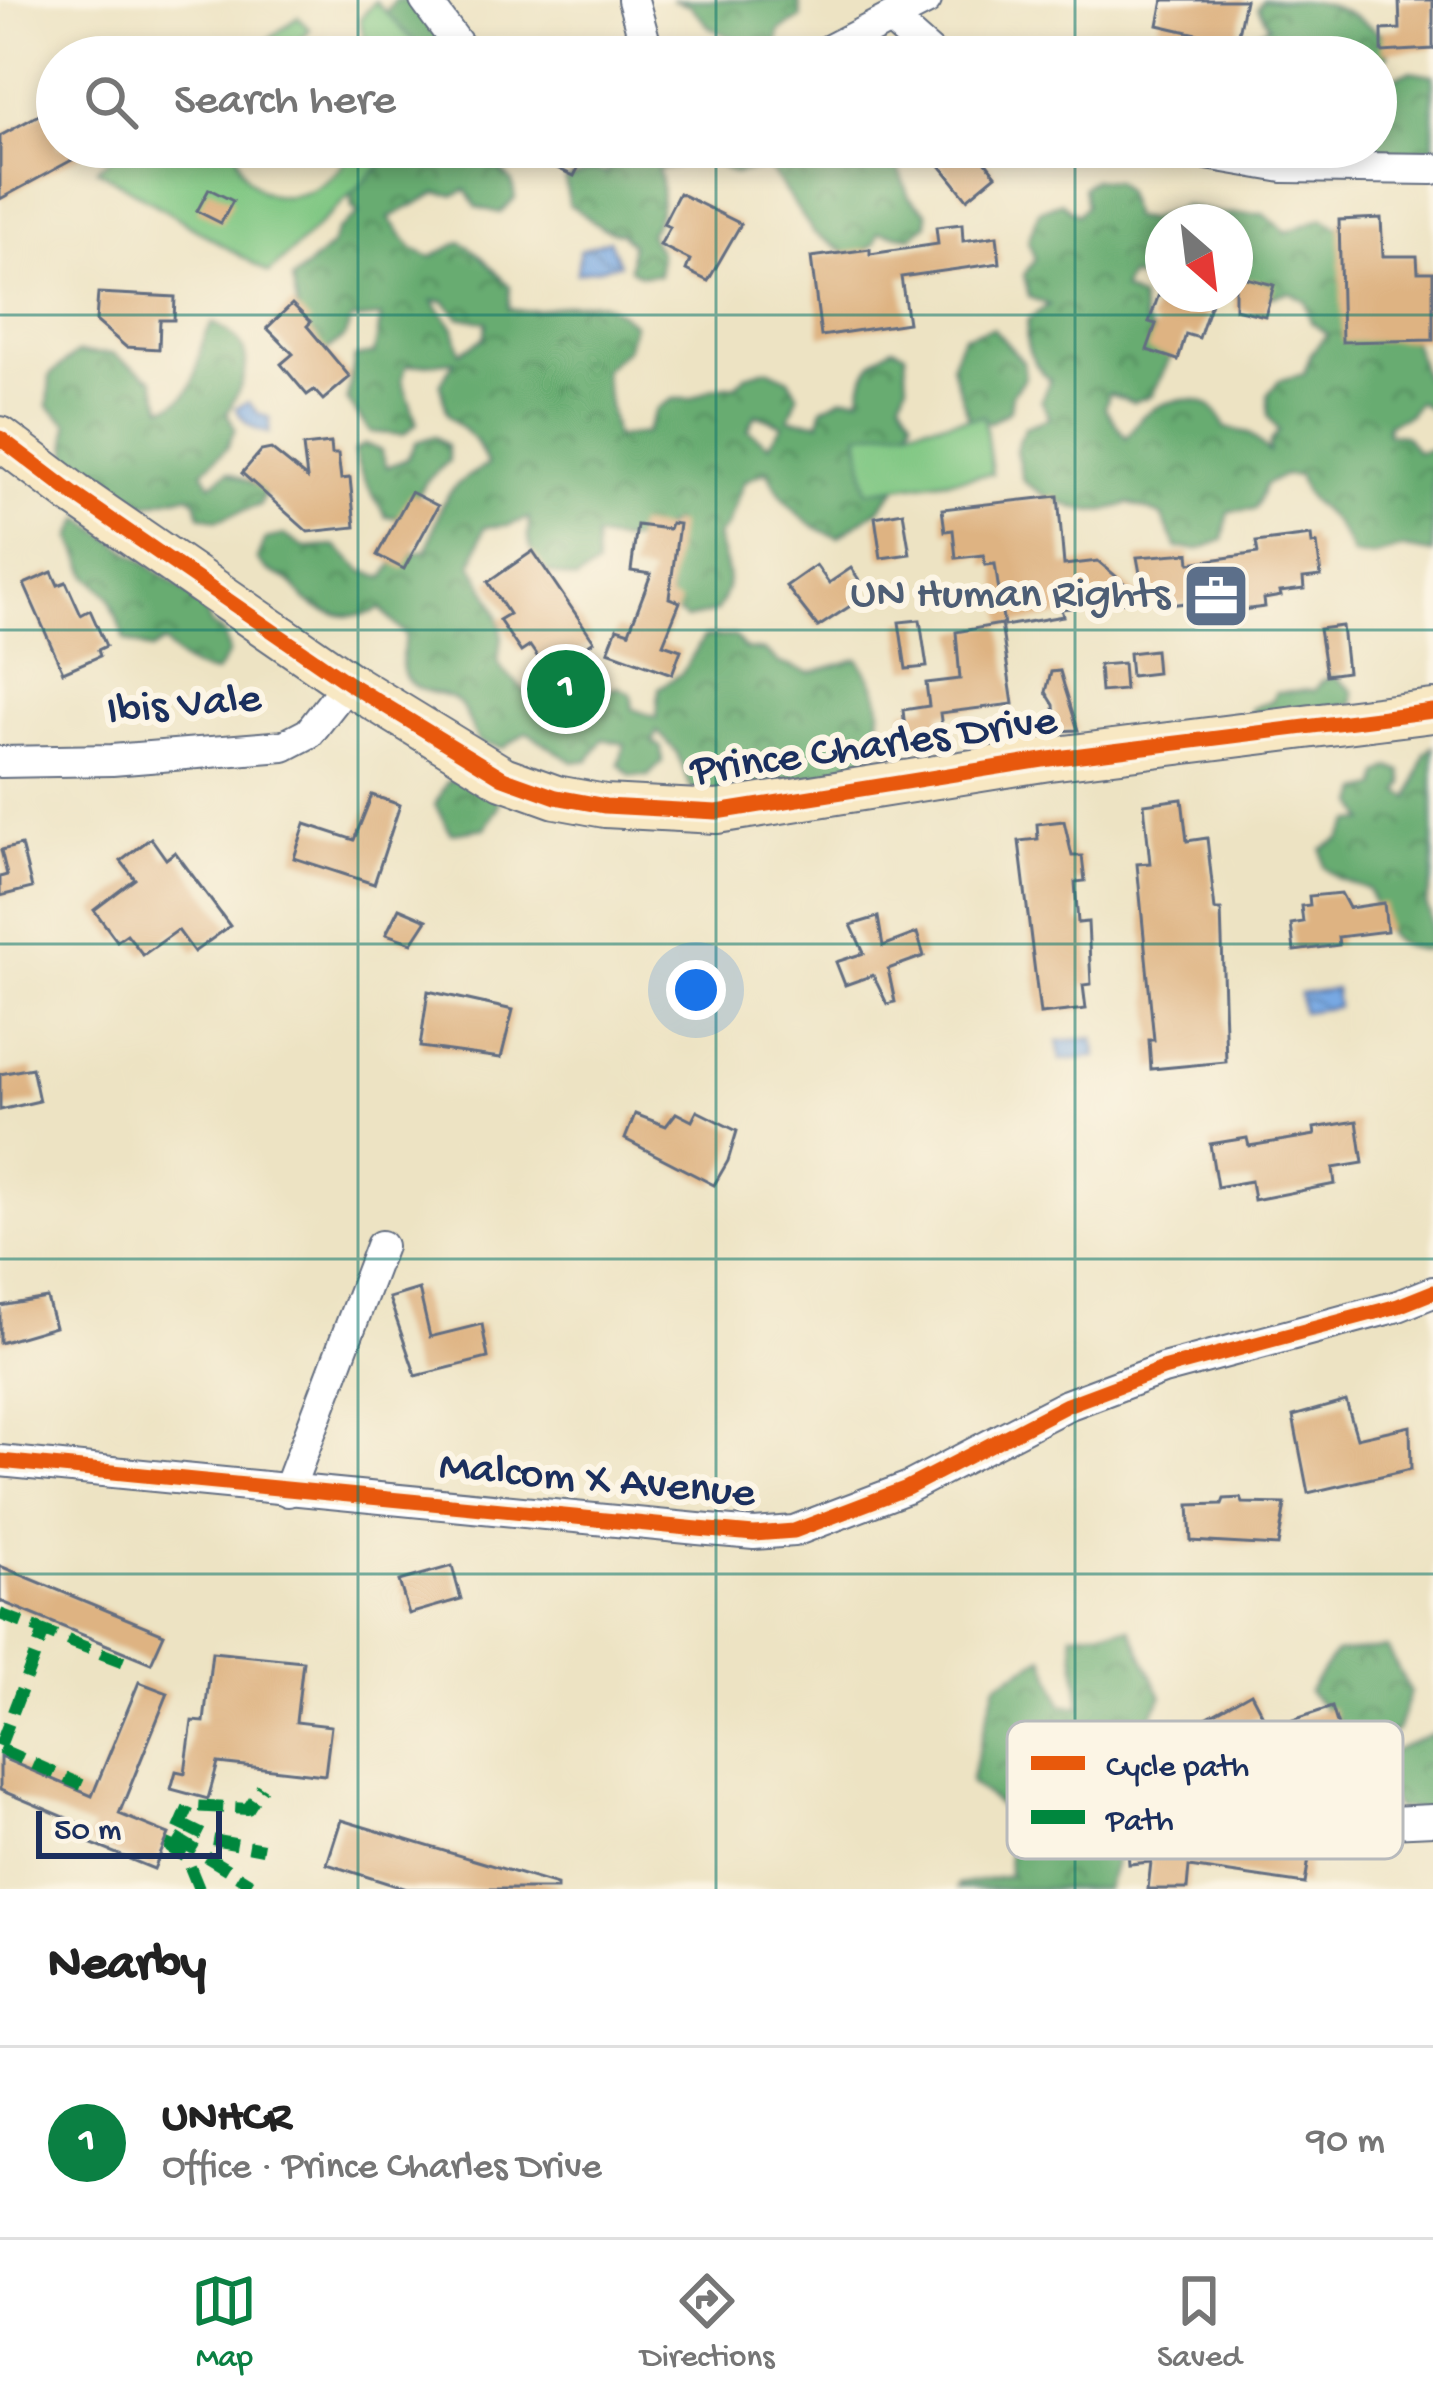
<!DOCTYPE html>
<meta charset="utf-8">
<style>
:root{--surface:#fff;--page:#f2f2f2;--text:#222;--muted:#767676;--line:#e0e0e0;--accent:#0b8043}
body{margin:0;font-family:"Gochi Hand",sans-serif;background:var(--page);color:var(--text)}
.compass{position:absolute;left:1145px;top:204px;width:108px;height:108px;border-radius:50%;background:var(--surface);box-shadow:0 6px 18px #0003;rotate:152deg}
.scale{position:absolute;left:36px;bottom:30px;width:186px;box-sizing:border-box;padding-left:12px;border:6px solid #1b2f5e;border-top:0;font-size:33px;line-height:42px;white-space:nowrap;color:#1b2f5e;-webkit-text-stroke:9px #fcf5e5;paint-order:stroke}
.you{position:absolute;left:696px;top:990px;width:42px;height:42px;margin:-30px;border:9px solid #fff;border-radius:50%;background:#1a73e8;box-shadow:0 0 0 18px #1a73e833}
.badge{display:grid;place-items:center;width:78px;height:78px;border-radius:50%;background:var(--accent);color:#fff;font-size:39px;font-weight:700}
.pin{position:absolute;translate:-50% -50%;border:6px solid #fff;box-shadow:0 3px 12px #0006}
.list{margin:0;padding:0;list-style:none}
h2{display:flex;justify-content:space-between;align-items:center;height:156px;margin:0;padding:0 48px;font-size:51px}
h2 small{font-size:39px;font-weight:400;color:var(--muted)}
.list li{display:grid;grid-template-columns:78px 1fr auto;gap:36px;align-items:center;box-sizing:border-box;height:192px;padding:0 48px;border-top:3px solid var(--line)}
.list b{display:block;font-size:45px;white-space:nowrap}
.list p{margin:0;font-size:39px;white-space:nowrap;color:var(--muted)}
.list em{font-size:39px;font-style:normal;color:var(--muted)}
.icon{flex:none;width:66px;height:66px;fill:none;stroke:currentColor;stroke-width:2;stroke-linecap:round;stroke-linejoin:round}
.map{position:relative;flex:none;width:1433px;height:1889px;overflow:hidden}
.search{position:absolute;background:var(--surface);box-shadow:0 6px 18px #0003;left:36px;right:36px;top:36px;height:132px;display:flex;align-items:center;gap:30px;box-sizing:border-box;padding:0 42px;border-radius:66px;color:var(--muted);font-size:45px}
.sheet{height:348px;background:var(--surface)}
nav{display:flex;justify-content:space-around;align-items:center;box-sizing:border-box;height:168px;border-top:3px solid var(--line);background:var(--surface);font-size:33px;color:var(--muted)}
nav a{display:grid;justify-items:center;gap:6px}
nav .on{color:var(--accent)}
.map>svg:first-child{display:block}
.forest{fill:url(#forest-crowns);stroke:#426e68;stroke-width:3;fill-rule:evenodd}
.garden{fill:#80c783;stroke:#4e7b70;stroke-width:3}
.water{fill:url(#water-waves);stroke:#4a6ca0;stroke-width:3}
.building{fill:#deb382}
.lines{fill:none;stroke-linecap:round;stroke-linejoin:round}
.street-casing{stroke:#646e81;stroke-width:34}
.secondary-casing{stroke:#646e81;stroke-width:46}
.street{stroke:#fff;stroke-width:30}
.secondary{stroke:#f8e8c3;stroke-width:42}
.quiet{stroke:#00873e;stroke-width:12;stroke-dasharray:24 12;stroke-linecap:butt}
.cycleway-casing{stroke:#fcf5e5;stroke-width:22}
.cycleway{stroke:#e8590c;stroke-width:15}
.grid{fill:none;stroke:#0f766e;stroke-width:3;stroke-opacity:0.55}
.labels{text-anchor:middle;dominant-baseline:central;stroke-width:12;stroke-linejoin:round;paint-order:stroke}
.service-label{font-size:45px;fill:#4e5e75;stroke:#fcf5e5;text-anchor:end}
.street-label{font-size:45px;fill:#1b2f5e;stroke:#fcf5e5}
.key{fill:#fcf5e5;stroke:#b8babc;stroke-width:3}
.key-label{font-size:33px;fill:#1b2f5e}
</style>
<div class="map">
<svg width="1433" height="1889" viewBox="0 0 1433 1889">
<defs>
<pattern id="forest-crowns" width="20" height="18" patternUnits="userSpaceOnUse" patternTransform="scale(3)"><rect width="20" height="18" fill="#68ac71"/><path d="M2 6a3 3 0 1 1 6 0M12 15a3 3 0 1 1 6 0" fill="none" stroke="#558c60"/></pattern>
<pattern id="water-waves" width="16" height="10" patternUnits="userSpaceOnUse" patternTransform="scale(3)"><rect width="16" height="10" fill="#78a9e3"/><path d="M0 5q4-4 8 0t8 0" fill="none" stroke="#628abb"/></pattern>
</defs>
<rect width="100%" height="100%" fill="#fcf5e5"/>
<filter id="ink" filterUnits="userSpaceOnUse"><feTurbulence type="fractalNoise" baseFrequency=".00833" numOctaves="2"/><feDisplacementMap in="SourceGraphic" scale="24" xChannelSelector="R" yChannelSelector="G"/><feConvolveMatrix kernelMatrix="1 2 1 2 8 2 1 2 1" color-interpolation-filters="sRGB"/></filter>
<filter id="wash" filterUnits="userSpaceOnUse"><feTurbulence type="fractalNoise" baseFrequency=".004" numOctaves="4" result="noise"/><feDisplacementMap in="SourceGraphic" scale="48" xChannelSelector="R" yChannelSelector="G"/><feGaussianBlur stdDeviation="2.7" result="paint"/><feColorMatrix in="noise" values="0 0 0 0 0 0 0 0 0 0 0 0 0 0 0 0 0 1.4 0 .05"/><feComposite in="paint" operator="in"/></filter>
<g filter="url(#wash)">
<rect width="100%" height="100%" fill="#ede3c3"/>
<g class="forest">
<polygon points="395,0 436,0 482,57 387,57 376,25"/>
<polygon points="671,0 799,0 801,18 779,31 776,57 748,57 734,39 710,28 691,6"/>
<path d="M1263 0C1321 0 1339 2 1386 38L1388 56 1376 68V57H1257L1248 47 1253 35 1269 26 1258 7Z"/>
<polygon points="1410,71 1433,75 1433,170 1356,158 1346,149 1335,154 1319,151 1301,158 1228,147 1376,147 1376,84"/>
<path d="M384 147H525L524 156 501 170 512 182 515 198 500 213 477 207 466 190 455 195 437 193 389 218 413 249 431 257 461 242C482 253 492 270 510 286L509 309C543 317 580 294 609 306 617 310 626 318 634 324L627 348 603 370 615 437 646 433 656 409 673 399H691L713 388 736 385 746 375 767 369 789 379 798 395 789 419 820 422 822 408 843 397H860C862 370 871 360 893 347L905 353 907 383 901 399 912 417 898 486 880 508 838 537C809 529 783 504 767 471L744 481 727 526 717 536C725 570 737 579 716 612L686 619 670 608 668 555 673 522C647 540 626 545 595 537L596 567 576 580 538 569 528 538 529 518 509 525 484 527 472 565C484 586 501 612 502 636 502 646 496 655 499 664 503 676 522 682 530 699L546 703 555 713C580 708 594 693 618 687L631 694 633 709 657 718 659 688 682 673 704 637 734 636 745 649 765 651 779 663 810 673 858 659C897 713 874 722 864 777L696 800 676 751 657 731 653 741 661 748 662 762 648 776H631L619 764 625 744 603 739 589 760 573 762 527 732 503 748 479 742C472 731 469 718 462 707 446 682 386 708 406 636L381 609C358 620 328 618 307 601 300 595 296 585 287 580 272 573 267 573 257 559L265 539 284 535 305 548 335 546 363 571 384 578 397 558 427 550C443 503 441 488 488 465L476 441 448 415 440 385 454 361 406 366 402 380 417 423 403 435 370 432 347 400 355 357 374 354 381 317 351 320 344 338 319 355 301 324 292 280 331 246 337 231 359 213 352 208 350 182ZM433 301H444L459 317 487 322 484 338 460 352 454 328ZM756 414 783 425 769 445 748 430Z"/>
<path d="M574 147H865L894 158 909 197 927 212V224L911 237 879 232 875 244 854 258 814 233 768 167 734 174 701 154 674 167 657 169C666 186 661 218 649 233L660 253 659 275H641L630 269 631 244 621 233C595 231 590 215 569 205L565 180 594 169 606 173 612 163Z"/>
<path d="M1093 179 1115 181 1125 192 1132 218 1147 220 1184 206 1222 214H1263L1287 232 1323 218 1340 228 1395 326 1414 343 1425 379 1433 377V411L1418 402 1409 414 1388 424 1387 434 1404 435 1417 452 1433 449V553L1404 548 1373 556 1353 555C1347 542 1340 528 1330 518 1316 503 1303 498 1299 476L1284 475 1265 485 1255 509 1229 511 1223 540 1199 549 1177 548 1161 515 1129 503C1091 521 1055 504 1023 481L1016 450 1025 427 1050 418 1041 400 1050 380C1030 361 1023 347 1028 319L1049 305 1029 297 1024 275 1035 259 1028 241 1039 211 1061 202 1077 215 1086 206 1083 187ZM1163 222H1235V294H1229L1252 301 1289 292 1305 301 1311 322 1327 334 1310 354 1304 374 1280 380 1268 394V416L1279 431 1270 442 1269 452 1249 433 1225 428C1213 390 1171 395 1144 415 1137 421 1132 431 1126 438L1105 408 1109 393 1133 402 1152 395 1171 356 1144 321 1140 299 1122 290 1129 276 1163 284Z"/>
<path d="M213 323C261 347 248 374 227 413L235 429 227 448 203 471 211 484 228 472 266 490 260 505 217 520 200 515 196 500 188 495C170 498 129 510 113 507 76 501 64 455 68 424L48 406 50 375 77 353 112 354 153 379 163 407C207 398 189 353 213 323Z"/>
<polygon points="993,328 1023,362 1025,377 1012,394 1010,410 991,422 969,419 951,365 963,336"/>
<path d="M435 436 447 446 449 461 427 480 405 517H386C374 494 359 476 354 451L365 444 381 451 387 467 407 459 416 442Z"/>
<path d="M81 518 202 603 211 625 224 634 229 653 216 673C191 670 180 662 164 642L151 650 125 640 109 596 88 576 72 537Z"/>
<polygon points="1334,676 1353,691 1353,704 1253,722 1251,709 1272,700 1276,692 1315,690 1322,681"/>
<path d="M1433 747V877L1426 905C1433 918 1433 936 1426 950 1382 947 1383 925 1368 889L1337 878 1324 867 1322 849 1340 839 1351 822 1366 821 1357 804 1361 791 1378 787 1380 774 1390 767 1402 772 1404 784 1400 792 1410 798 1425 753Z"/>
<polygon points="465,776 498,794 498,807 485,828 451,833 435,805 447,782"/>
<polygon points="1130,1628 1162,1697 1135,1747 1114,1866 1106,1889 957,1889 958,1885 1009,1876 1007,1812 970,1782 996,1684 1044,1657 1062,1704 1081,1707 1072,1633"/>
<polygon points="1387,1648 1410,1692 1397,1731 1357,1742 1308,1691 1335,1653"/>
<polygon points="1433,1734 1433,1811 1396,1808 1376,1759"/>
</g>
<g class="garden">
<polygon points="375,1 429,57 369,57 360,19"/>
<polygon points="298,17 310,29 285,57 245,57"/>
<path d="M126 147H236C247 222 329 203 353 147H400L269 273 97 169Z"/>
<polygon points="984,416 992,474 867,491 859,434"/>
</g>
<g class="water">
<polygon points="609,240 619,264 577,273 580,250"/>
<path d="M248 402 259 414 270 418 269 433C253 429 244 423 236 408Z"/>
<polygon points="1335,989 1337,1007 1302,1012 1300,994"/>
<polygon points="1094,1038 1096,1057 1060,1060 1058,1041"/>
</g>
<g id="blocks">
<g class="building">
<polygon points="1163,0 1245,0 1236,43 1158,25"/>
<polygon points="1399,0 1433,0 1433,49 1382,52 1382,30 1400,29"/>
<polygon points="48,110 57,126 57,147 96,147 0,199 0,136"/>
<polygon points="565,147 586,153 574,176 555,167"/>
<polygon points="957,147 974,147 996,175 967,199 938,163"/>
<polygon points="209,189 233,201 221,223 197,211"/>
<polygon points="679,193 741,224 708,281 686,270 690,260 660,245 670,227 663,224"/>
<polygon points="1381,218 1383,256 1417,256 1418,272 1433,272 1433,340 1342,342 1339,220"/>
<polygon points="962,224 963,241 997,236 1000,263 901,277 908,323 821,336 811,257 870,249 870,254 938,244 936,227"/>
<polygon points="1235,275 1274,285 1265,316 1235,309"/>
<polygon points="98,293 175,297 174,320 160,320 159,349 126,347 96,321"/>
<polygon points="1159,294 1214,294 1199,338 1186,334 1178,360 1147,350 1156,324 1149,322"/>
<polygon points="292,304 311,322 307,326 350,377 323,400 314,390 307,395 281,364 293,354 267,328"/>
<polygon points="331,443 332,454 338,454 341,479 350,478 355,527 308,532 242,473 261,451 271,449 307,478 303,446"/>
<polygon points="411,492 438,506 404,569 377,555"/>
<polygon points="1058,496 1064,565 1098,561 1144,600 1061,609 1063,616 1004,626 995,564 985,565 984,555 956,558 953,530 945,531 942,509"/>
<polygon points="903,512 910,554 881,558 875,517"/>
<polygon points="671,523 679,524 669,598 680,602 663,644 681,650 672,674 608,651 617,628 629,632 651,574 631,571 637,525 669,529"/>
<polygon points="1311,535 1312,544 1317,543 1321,576 1303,578 1304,589 1280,592 1281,596 1264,599 1265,607 1211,614 1210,606 1196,608 1195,602 1168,605 1167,597 1145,600 1137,557 1189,553 1190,563 1258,553 1256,542"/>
<polygon points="533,551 594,641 548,672 530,646 521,652 499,620 509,614 488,582"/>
<polygon points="816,565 829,583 851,568 864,587 856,592 861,599 818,627 786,586"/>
<polygon points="52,572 58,585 66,582 81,615 90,610 106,646 98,650 100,656 63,672 24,584"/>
<polygon points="920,620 927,667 906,669 899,622"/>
<polygon points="1001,624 1013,704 940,713 944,743 907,748 903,710 929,706 926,683 960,679 956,632"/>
<polygon points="1342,626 1347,672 1326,675 1319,629"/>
<polygon points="1155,650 1157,673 1131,676 1129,653"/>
<polygon points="1123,663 1125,690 1101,692 1099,665"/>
<polygon points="1060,671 1064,685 1078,730 1056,731 1054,705 1046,692 1051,672"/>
<polygon points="372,795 400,805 374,884 294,858 305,824 354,840"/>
<polygon points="1182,799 1187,841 1207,838 1215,910 1221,910 1226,1062 1151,1069 1149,1040 1154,1040 1137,864 1150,863 1144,804"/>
<polygon points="1064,821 1072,856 1082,856 1085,881 1075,882 1078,923 1088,922 1091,984 1083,985 1086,1009 1040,1014 1019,841 1038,839 1037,824"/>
<polygon points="151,838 166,859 175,852 230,926 194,952 178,930 143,955 127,934 117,941 94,910 135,879 121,861"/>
<polygon points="21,845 32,888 0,896 0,877 7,875 1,850"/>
<polygon points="1341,893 1349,908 1384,903 1387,931 1338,937 1339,945 1294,951 1291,924 1303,922 1301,906 1310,905 1309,896"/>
<polygon points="399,908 427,920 412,943 386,934"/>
<polygon points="878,917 883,946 917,933 924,956 888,969 895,1002 887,1004 873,975 845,985 836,962 864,953 851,925"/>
<polygon points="428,991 513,1010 501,1058 420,1047"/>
<polygon points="32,1068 39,1101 0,1110 0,1074"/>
<polygon points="697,1111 737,1131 728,1161 714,1185 625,1139 635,1114 666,1126 676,1113 692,1121"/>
<polygon points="1357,1121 1363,1163 1333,1168 1335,1184 1254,1200 1251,1181 1217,1187 1210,1144 1247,1138 1249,1146 1315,1135 1314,1128"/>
<polygon points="419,1289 430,1337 482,1324 488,1358 416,1376 389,1298"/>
<polygon points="47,1298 55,1327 0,1343 0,1306"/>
<polygon points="1346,1401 1357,1438 1410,1426 1411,1469 1308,1493 1293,1416"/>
<polygon points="1241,1498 1243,1503 1285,1504 1278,1546 1191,1541 1189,1505 1222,1504 1224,1499"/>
<polygon points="0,1566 164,1634 151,1663 0,1601"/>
<polygon points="452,1566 461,1599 409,1614 399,1581"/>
<polygon points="212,1652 303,1661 296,1722 331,1726 325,1775 218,1763 208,1799 171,1789 176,1771 185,1773 192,1721 204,1722"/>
<polygon points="139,1682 168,1693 119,1814 169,1834 154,1869 87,1842 93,1829 0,1790 0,1757 92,1796"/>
<polygon points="1251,1693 1262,1714 1216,1740 1145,1769 1135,1747 1177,1729 1179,1733"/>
<polygon points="1332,1707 1363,1805 1336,1813 1316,1750 1304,1754 1293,1720"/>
<polygon points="1235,1796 1265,1802 1257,1837 1311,1845 1305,1884 1189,1867 1187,1889 1148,1889 1151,1862 1129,1864 1126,1824 1152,1822 1228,1833"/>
<polygon points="341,1820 557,1885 557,1889 406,1889 327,1864"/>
</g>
</g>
</g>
<g filter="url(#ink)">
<use href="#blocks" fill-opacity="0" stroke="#646e81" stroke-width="3"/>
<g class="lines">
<defs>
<g id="street">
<polyline points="425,0 467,57"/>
<polyline points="633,0 649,57"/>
<polyline points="891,19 934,57"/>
<polyline points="816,57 926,0"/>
<polyline points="1166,147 1283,167 1433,169"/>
<polyline points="0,762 112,760 284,746 309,733 348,683"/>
<polyline points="0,1461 698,1529 754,1534 794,1531 907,1488 1067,1405 1163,1369 1398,1306 1433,1292"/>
<polyline points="288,1491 381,1246"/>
<polyline points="1368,1823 1433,1820"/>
</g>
<polyline id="secondary" points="0,438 75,495 348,683 503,778 556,797 605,806 717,812 1049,759 1433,711"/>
</defs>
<use href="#street" class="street-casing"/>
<use href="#secondary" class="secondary-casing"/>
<use href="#street" class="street"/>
<use href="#secondary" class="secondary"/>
<g class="quiet">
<polyline points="0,1614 134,1666"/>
<polyline points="0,1746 43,1634"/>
<polyline points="0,1749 82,1785"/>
<polyline points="181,1824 213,1840 263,1849"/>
<polyline points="176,1838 251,1884"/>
<polyline points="199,1889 186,1857 171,1848 189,1806 248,1809 262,1787"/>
</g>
<defs>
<g id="cycleway">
<polyline points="0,438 75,495 348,683 503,778 556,797 605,806 717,812 1049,759 1433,711"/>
<polyline points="0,1461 698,1529 754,1534 794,1531 907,1488 1067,1405 1163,1369 1398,1306 1433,1292"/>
</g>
</defs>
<use href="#cycleway" class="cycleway-casing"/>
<use href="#cycleway" class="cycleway"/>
</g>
</g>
<path class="grid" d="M358 0V57M716 0V57M1075 0V57M358 147V1889M716 147V1889M1075 147V1889M0 315H1433M0 630H1433M0 944H1433M0 1259H1433M0 1574H1433"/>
<defs>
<symbol id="office-square" viewBox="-11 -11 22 22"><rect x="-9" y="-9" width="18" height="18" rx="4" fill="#5c6f8a" stroke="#fcf5e5"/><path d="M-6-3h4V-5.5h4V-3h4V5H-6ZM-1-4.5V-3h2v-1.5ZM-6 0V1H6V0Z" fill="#fff"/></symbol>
</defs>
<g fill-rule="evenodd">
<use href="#office-square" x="1178" y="558" width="76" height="76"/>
</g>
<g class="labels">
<g class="service-label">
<text x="1170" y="596">UN Human Rights</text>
</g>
<g class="street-label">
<text transform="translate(184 707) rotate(-5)">Ibis Vale</text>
<text transform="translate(874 748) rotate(-8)">Prince Charles Drive</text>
<text transform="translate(597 1482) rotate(5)">Malcom X Avenue</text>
</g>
</g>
<rect x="1007" y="1721" width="396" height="138" rx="18" class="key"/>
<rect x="1031" y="1756" width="54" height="14" fill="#e8590c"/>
<rect x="1031" y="1810" width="54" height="14" fill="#00873e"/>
<g class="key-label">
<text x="1106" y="1775">Cycle path</text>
<text x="1106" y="1829">Path</text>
</g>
</svg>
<svg class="compass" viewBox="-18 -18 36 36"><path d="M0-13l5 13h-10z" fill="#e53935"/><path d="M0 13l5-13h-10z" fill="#767676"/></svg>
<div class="scale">50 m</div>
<div class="you"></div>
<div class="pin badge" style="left:566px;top:689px">1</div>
<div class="search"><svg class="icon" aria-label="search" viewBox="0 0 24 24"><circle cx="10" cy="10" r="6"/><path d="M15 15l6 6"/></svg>Search here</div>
</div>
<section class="sheet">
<h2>Nearby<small></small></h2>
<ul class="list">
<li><span class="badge">1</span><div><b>UNHCR</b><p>Office · Prince Charles Drive</p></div><em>90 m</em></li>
</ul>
</section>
<nav>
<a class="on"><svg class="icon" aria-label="map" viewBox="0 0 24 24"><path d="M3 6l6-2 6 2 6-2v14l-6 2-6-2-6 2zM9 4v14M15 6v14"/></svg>Map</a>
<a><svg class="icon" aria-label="directions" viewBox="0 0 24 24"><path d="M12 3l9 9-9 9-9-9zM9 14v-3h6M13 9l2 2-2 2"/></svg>Directions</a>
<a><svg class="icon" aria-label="saved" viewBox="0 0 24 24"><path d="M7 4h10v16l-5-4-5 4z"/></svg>Saved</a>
</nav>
